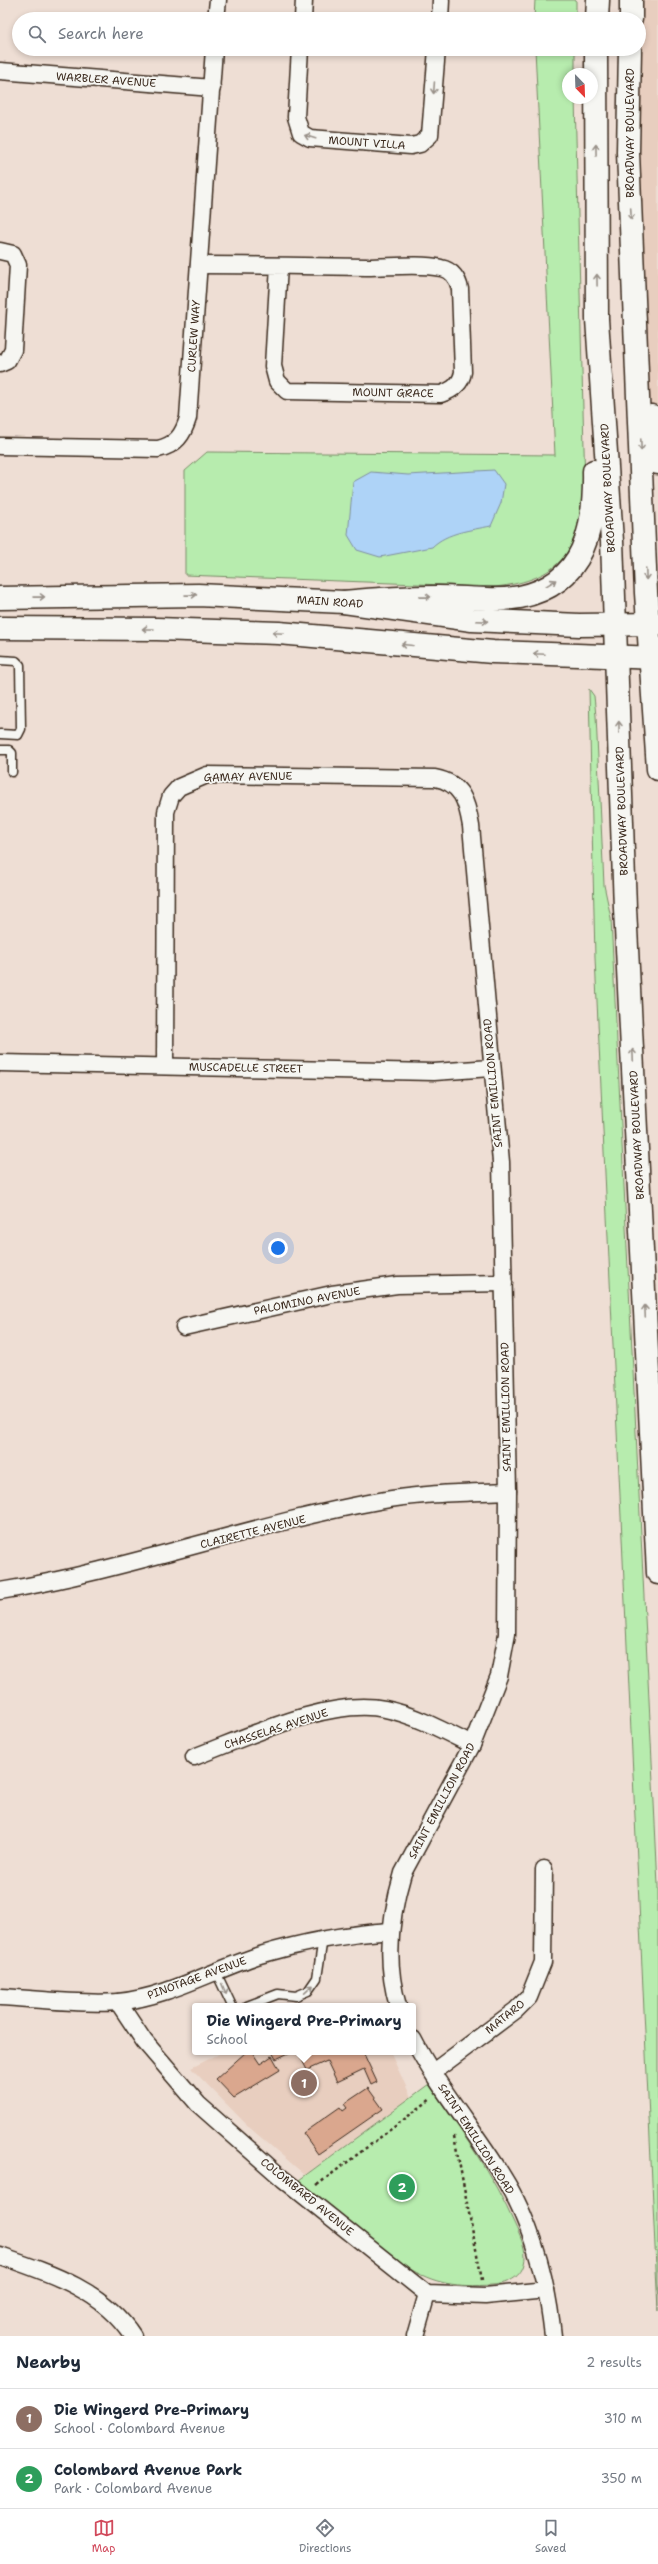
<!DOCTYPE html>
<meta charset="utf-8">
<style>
:root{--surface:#fff;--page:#f6f6f7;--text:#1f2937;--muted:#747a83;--line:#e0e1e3;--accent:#d1495b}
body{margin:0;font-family:"Shantell Sans",sans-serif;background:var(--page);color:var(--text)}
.compass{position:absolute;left:562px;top:68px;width:36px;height:36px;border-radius:50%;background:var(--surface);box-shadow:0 2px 6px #0003;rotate:157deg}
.you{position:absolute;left:278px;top:1248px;width:14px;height:14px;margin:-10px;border:3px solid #fff;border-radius:50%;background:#1a73e8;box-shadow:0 0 0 6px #1a73e833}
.badge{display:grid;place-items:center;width:26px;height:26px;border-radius:50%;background:var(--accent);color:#fff;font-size:13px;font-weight:700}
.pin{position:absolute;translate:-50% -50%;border:2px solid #fff;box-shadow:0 1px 4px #0006}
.popup{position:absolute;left:192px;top:2003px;width:224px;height:52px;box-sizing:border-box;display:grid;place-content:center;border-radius:4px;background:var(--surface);filter:drop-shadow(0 1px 3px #0005);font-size:13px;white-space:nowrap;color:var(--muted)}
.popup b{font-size:15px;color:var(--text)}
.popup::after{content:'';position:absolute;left:50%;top:100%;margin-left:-8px;border:8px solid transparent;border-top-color:var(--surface)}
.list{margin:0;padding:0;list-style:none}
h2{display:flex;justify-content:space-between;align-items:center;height:52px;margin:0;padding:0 16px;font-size:17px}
h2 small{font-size:13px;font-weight:400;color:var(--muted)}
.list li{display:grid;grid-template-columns:26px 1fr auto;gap:12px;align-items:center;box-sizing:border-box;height:60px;padding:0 16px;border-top:1px solid var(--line)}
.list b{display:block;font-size:15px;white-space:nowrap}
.list p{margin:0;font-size:13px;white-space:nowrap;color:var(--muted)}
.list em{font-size:13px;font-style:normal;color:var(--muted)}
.icon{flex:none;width:22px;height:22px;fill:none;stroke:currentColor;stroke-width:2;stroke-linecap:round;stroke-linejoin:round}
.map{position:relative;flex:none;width:658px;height:2336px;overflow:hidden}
.search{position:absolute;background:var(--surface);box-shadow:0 2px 6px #0003;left:12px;right:12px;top:12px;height:44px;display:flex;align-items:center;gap:10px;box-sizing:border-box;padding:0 14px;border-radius:22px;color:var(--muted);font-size:15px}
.sheet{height:172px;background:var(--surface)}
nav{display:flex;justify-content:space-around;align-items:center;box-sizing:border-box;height:56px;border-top:1px solid var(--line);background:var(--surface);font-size:11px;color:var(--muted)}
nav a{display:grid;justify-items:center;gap:2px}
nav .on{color:var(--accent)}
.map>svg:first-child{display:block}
.built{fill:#e8cebf}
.green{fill:#b7ecae;stroke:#798b66}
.water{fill:#aed3f7;stroke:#808fa0}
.building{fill:#daa78e;stroke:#3b2a1e}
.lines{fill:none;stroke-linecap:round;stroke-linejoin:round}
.lane-casing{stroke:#3b2a1e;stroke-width:11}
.street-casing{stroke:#3b2a1e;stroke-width:19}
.secondary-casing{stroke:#3b2a1e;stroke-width:25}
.primary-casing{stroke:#3b2a1e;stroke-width:25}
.path{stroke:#3b2a1e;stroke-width:2.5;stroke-dasharray:3 3;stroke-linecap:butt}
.lane{stroke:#f6f6f2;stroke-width:8}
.street{stroke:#f6f6f2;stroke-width:16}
.secondary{stroke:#f6f6f2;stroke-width:22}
.primary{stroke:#f6f6f2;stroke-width:22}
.oneway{stroke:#989088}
.labels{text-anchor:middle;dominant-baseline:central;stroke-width:3.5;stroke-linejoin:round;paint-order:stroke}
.street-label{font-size:11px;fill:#3b2a1e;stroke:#f6f6f2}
</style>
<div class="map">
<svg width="658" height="2336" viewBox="0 0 658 2336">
<rect width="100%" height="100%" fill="#eeded4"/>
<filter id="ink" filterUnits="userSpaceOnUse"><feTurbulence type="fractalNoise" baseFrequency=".025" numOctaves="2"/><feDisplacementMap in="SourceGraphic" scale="8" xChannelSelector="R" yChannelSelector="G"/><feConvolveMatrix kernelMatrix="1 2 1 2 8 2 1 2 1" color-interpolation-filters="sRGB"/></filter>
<g filter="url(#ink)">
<g class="built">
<polygon points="634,0 658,0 658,467 640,306 632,152 639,19"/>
<polygon points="223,2052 390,2052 411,2097 305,2175 250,2128 191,2068"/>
</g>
<g class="green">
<polygon points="535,0 576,0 576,19 534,19"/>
<path d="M535 49H575V74H568V98H575L585 487C581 550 560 580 495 587L185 575V471L207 452 555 455Z"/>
<polygon points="589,689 594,696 596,716 604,885 611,918 658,1885 658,2311 595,958"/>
<path d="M429 2084C460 2130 493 2174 515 2225 519 2234 525 2246 525 2256 525 2276 509 2284 492 2285 457 2287 436 2285 405 2266L299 2180Z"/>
</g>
<path class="water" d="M494 470 504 484 501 503 491 526C472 530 447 532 432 547L380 557 357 550 348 535 353 482 371 472 408 475Z"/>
<g class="building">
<polygon points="246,2052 252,2052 260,2064 272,2056 280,2070 234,2098 216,2079"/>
<polygon points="272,2052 291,2052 276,2059"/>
<polygon points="298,2052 363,2052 377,2082 371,2085 364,2069 337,2082 327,2061 307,2070"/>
<polygon points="368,2088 383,2109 318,2154 303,2133 340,2107 343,2111 347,2108 344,2104"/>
</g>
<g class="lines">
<defs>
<g id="lane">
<polyline points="0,660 16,661 20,665 21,729 18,735 0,734"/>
<polyline points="0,750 9,750 12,753 12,772"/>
<polyline points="216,1972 232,2006"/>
<polyline points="247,2006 278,1994 296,1996 308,1991 317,1978 323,1938"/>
</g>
<g id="street">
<polyline points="216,19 218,0"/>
<polyline points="303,19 304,0"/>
<polyline points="440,19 441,0"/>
<polyline points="300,49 296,117 301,133 310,138 411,146 420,144 430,135 437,49"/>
<polyline points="0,71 212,88"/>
<polyline points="0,251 13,254 18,265 13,350 7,361 0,364"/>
<path d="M199 265C255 265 311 266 367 267 390 267 420 263 441 268 452 270 458 279 460 289L463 372C461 384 453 390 441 394L287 391 277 381 273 366 279 266"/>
<path d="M0 446 158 449C176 445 183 435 188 418L214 49"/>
<polyline points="0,1063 434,1072 491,1068"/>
<path d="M165 1066 166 812 171 796 179 787 207 775 435 778C462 783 467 802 471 826L501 1162 508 1491 507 1634 499 1676 472 1745 403 1873C390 1916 385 1963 398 2006"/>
<polyline points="184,1327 332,1294 397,1285 504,1283"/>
<path d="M0 1591C128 1570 251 1524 379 1501 421 1493 465 1493 508 1491"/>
<path d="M194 1757C245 1738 330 1697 385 1709 415 1715 444 1731 472 1745"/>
<path d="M0 1997C36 1999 83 2005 118 2002 168 1997 213 1970 260 1955 303 1942 346 1934 391 1931"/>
<polyline points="118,2002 144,2041 198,2104 283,2179 427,2294 485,2296 546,2290"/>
<path d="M413 2039C437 2086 472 2127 500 2172 531 2220 547 2280 553 2336"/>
<polyline points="433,2072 516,2010 529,1997 543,1962 544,1869"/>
<path d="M0 2256C50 2273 103 2290 133 2336"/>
<polyline points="415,2336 427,2294"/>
</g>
<g id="secondary">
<polyline points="0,598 198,595 344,602 472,620 579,625 658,624"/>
<polyline points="0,628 157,629 279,633 493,652 658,658"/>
</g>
<g id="primary">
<polyline points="597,19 598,0"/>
<polyline points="631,19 631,0"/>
<polyline points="596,49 597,319 612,541 625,908 658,1573"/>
<polyline points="630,49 628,152 646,593 658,769"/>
<polyline points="652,416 658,463"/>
<path d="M344 602C375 599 406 597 438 597 465 597 493 602 520 597 586 583 595 527 594 471"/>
</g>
</defs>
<use href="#lane" class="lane-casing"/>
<use href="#street" class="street-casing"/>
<use href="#secondary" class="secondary-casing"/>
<use href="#primary" class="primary-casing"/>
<g class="path">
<polyline points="454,2136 482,2280"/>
<polyline points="317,2185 431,2099"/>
</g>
<use href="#lane" class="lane"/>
<use href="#street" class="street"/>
<use href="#secondary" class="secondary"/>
<use href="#primary" class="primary"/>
</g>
<defs><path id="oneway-shaft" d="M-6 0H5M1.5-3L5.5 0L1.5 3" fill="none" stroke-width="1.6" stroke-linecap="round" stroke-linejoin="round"/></defs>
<g class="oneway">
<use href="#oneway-shaft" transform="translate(434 88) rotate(94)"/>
<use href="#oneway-shaft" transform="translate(310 137) rotate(-163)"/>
<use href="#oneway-shaft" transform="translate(596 150) rotate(-91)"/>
<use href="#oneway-shaft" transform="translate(631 214) rotate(87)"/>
<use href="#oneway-shaft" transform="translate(597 280) rotate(-91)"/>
<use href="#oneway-shaft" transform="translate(641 445) rotate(88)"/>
<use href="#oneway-shaft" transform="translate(646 574) rotate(88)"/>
<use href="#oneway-shaft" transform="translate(551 583) rotate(-32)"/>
<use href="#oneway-shaft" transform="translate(191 595) rotate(-1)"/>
<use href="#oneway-shaft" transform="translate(39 597) rotate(-1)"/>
<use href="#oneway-shaft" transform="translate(425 597) rotate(-1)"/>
<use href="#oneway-shaft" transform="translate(482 621) rotate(2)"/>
<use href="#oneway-shaft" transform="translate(148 629) rotate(-180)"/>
<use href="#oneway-shaft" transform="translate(278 633) rotate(-177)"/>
<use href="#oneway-shaft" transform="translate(407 645) rotate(-175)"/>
<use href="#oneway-shaft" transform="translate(539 654) rotate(-177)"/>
<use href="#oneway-shaft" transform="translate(619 727) rotate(-92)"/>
<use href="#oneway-shaft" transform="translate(633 1055) rotate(-93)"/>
<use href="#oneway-shaft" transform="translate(645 1311) rotate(-93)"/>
<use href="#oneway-shaft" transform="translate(224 1989) rotate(67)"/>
<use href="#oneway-shaft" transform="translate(309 1989) rotate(-43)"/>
</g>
</g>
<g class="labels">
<g class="street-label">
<text transform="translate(106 80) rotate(4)">WARBLER AVENUE</text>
<text transform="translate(630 133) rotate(-90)">BROADWAY BOULEVARD</text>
<text transform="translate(367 143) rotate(4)">MOUNT VILLA</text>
<text transform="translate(194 336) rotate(-86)">CURLEW WAY</text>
<text transform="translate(393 393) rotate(1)">MOUNT GRACE</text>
<text transform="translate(608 488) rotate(-93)">BROADWAY BOULEVARD</text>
<text transform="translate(330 602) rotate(4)">MAIN ROAD</text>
<text transform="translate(248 777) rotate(-1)">GAMAY AVENUE</text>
<text transform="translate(622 811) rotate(-92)">BROADWAY BOULEVARD</text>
<text transform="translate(246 1068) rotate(1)">MUSCADELLE STREET</text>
<text transform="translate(493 1083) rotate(-95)">SAINT EMILLION ROAD</text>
<text transform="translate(637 1135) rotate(-93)">BROADWAY BOULEVARD</text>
<text transform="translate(307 1301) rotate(-11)">PALOMINO AVENUE</text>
<text transform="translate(506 1407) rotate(-91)">SAINT EMILLION ROAD</text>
<text transform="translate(253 1532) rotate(-14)">CLAIRETTE AVENUE</text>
<text transform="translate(276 1729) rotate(-18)">CHASSELAS AVENUE</text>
<text transform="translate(442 1801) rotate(-62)">SAINT EMILLION ROAD</text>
<text transform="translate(197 1978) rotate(-20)">PINOTAGE AVENUE</text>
<text transform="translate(505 2017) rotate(-39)">MATARO</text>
<text transform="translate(476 2139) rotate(57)">SAINT EMILLION ROAD</text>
<text transform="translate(307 2197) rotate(39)">COLOMBARD AVENUE</text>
</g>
</g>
</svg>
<svg class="compass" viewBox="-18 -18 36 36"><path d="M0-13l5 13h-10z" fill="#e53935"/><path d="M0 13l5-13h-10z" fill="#747a83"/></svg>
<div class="you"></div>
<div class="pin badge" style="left:304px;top:2083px;background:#8d6e63">1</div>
<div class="popup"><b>Die Wingerd Pre-Primary</b>School</div>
<div class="pin badge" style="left:402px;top:2187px;background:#2e9e5b">2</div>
<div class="search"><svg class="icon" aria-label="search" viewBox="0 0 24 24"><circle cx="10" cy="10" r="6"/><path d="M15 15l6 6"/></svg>Search here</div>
</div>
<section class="sheet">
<h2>Nearby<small>2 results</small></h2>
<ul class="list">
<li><span class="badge" style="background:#8d6e63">1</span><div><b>Die Wingerd Pre-Primary</b><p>School · Colombard Avenue</p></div><em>310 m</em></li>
<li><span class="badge" style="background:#2e9e5b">2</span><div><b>Colombard Avenue Park</b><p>Park · Colombard Avenue</p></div><em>350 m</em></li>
</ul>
</section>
<nav>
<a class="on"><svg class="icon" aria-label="map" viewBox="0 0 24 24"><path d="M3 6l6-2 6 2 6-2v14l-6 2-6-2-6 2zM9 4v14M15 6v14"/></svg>Map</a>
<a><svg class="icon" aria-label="directions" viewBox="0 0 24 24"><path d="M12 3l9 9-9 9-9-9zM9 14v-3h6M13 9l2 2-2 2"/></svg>Directions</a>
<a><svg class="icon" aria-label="saved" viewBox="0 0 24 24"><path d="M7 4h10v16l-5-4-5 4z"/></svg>Saved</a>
</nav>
